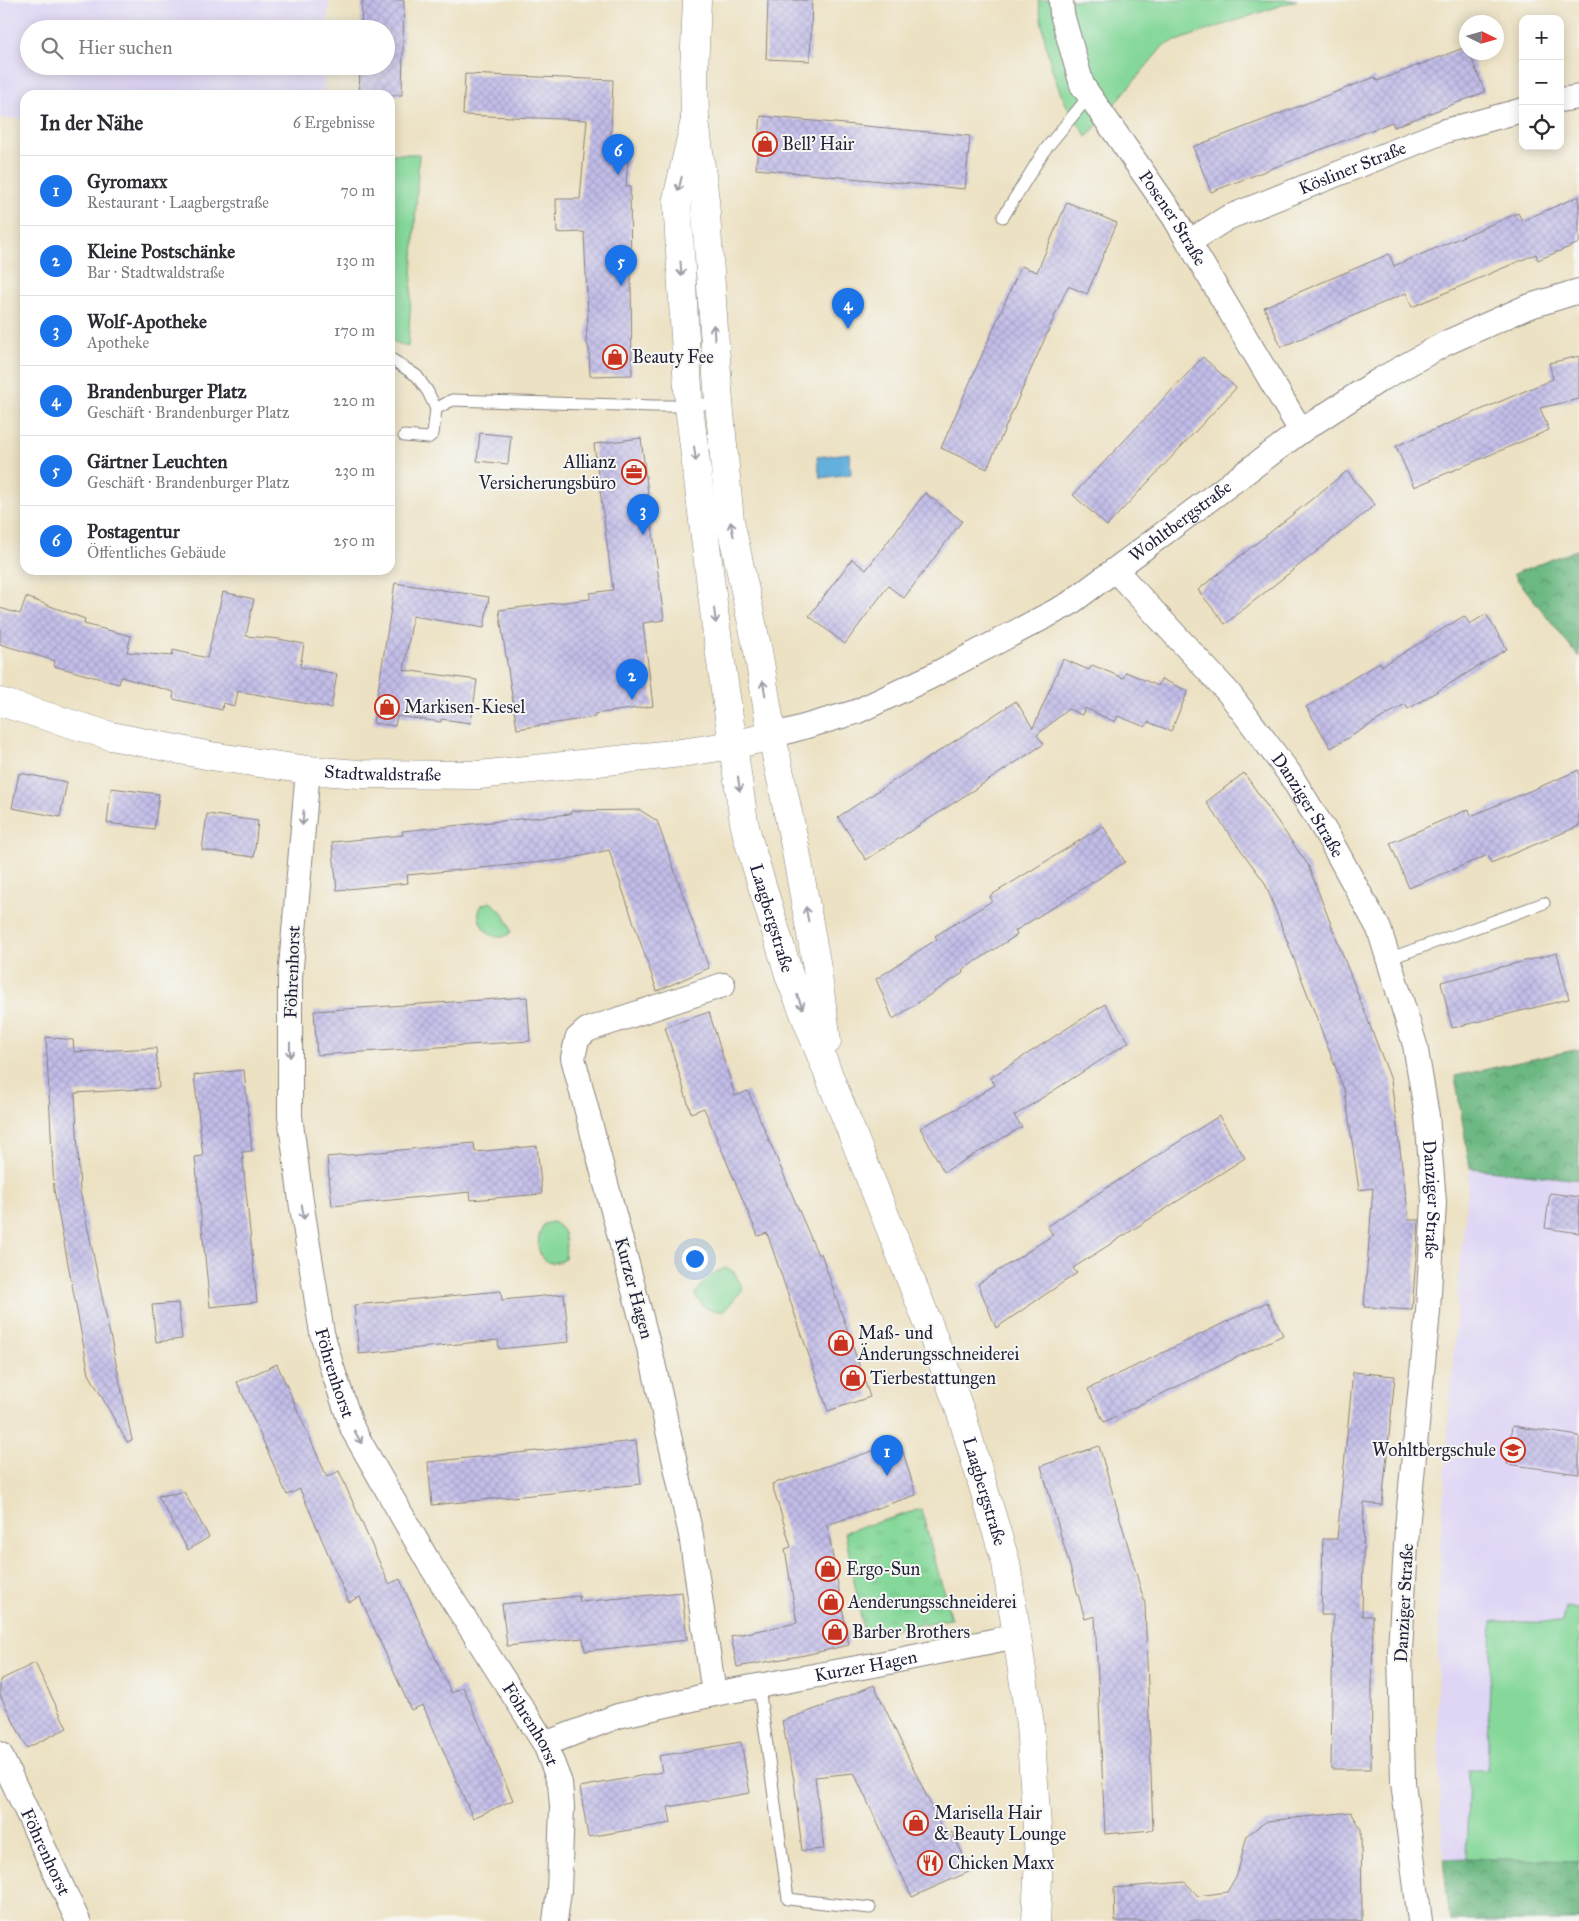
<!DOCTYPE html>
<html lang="de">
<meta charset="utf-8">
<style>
:root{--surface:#fff;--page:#f7f7f7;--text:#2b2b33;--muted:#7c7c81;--line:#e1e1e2;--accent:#1a73e8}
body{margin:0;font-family:"IM FELL Great Primer",serif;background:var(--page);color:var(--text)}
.controls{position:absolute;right:15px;top:15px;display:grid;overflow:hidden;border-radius:10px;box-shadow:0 2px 12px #0003}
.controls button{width:45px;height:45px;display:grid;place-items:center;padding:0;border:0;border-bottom:1px solid var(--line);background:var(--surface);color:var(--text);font:25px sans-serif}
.compass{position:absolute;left:1459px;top:15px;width:45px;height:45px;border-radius:50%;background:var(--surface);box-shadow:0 2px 12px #0003;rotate:95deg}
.you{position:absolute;left:694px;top:1258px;width:18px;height:18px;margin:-12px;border:4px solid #fff;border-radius:50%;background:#1a73e8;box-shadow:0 0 0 8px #1a73e833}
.badge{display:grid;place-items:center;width:32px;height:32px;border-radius:50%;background:var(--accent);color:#fff;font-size:16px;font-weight:700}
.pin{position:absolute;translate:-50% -41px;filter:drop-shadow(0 1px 2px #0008)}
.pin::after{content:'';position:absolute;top:26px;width:18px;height:15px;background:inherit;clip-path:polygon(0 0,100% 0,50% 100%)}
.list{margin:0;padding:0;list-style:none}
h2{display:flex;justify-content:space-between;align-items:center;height:65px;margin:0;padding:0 20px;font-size:21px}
h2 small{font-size:16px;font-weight:400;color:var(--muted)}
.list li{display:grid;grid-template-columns:32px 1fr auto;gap:15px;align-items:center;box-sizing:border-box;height:70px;padding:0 20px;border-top:1px solid var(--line)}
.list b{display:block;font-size:19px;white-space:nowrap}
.list p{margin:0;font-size:16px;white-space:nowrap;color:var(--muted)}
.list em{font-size:16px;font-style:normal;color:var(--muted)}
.icon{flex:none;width:28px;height:28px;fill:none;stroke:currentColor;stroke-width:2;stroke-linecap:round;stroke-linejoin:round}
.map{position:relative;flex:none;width:1579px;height:1921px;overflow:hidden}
.search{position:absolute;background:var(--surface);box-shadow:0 2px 12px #0003;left:20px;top:20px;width:375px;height:55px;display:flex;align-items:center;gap:12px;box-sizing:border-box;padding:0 18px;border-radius:28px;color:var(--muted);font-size:19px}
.panel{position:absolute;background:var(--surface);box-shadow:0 2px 12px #0003;left:20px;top:90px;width:375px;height:485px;border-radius:15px}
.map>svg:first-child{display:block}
.built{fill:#dfd5f5}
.grass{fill:url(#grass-tufts);stroke:#547d6a}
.forest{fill:url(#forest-crowns);stroke:#476d5e}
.green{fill:#85d89a;stroke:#547d6a}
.water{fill:#64b0dd;stroke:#43698c}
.building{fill:url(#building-cross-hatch)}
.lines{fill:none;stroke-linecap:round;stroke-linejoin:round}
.service-casing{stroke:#87827e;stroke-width:13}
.minor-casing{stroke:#87827e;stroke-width:26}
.tertiary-casing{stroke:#87827e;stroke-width:29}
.service{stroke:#fff;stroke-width:11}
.minor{stroke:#fff;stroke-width:24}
.tertiary{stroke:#fff;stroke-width:28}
.oneway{stroke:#9c9ca7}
.labels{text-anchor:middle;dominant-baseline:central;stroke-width:4;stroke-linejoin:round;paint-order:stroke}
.poi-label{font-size:18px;fill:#22223b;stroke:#f6f6f2;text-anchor:start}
.street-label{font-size:18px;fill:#22223b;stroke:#f6f6f2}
</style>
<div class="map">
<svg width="1579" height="1921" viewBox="0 0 1579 1921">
<defs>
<pattern id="grass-tufts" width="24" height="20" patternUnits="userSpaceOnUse" patternTransform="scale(1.25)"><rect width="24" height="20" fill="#85d89a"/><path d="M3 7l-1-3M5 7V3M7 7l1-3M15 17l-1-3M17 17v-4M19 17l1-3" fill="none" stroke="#73b986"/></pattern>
<pattern id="forest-crowns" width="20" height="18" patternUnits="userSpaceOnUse" patternTransform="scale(1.25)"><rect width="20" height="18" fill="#6cb882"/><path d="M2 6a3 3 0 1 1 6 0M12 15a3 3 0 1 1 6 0" fill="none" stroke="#58956c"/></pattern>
<pattern id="building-cross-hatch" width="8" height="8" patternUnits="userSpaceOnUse" patternTransform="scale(1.25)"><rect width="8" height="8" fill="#c2bde8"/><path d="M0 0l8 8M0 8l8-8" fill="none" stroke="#a6a2c8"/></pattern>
</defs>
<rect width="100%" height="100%" fill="#f6f6f2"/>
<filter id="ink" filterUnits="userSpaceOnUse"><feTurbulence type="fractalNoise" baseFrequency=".02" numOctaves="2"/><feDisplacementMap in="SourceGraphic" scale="10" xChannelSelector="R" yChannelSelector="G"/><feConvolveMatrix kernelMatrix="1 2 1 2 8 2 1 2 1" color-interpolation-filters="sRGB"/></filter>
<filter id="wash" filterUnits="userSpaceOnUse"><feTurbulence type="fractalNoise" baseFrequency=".0096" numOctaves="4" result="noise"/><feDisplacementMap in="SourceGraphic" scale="20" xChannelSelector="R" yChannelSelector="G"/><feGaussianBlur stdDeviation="1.12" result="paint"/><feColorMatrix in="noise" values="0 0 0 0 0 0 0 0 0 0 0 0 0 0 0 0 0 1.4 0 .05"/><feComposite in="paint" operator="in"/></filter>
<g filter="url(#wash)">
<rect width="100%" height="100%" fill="#ece1c2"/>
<g class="built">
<polygon points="0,0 329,0 327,29 29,29 29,66 325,66 324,95 25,95 25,119 0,118"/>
<polygon points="1470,1168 1579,1180 1579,1861 1467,1858 1443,1859 1437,1705 1440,1547 1459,1274"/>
</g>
<polygon class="grass" points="921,1509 951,1619 864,1634 845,1532"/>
<g class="forest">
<polygon points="1579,549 1579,657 1513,574"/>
<polygon points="1579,1049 1579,1180 1470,1168 1455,1076"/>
<polygon points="1466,1858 1579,1861 1579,1921 1450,1921 1443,1859"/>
</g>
<g class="green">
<path d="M1038 0H1297L1164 45 1087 137C1080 126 1072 115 1066 104 1049 72 1044 35 1038 0Z"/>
<polygon points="390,154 419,154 408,347 390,340"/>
<path d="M489 902C499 906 510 921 511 932 498 946 477 929 479 912 479 910 481 907 482 905Z"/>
<path d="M552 1222C569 1230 566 1243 565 1259 539 1273 532 1244 544 1224Z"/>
<path d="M725 1268 734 1272 743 1289 724 1311C707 1311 704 1309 695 1295 703 1282 710 1274 725 1268Z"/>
<polygon points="1565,1606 1579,1608 1579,1861 1466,1858 1469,1770 1487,1770 1492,1621 1562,1623"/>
</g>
<polygon class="water" points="849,453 851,474 820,478 817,457"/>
<g id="blocks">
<g class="building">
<polygon points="362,0 404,0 402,95 359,95 360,66 386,66 386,29 361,29"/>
<polygon points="768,0 812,0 810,61 766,59"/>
<polygon points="1466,47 1466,52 1469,52 1485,92 1394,127 1392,122 1211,192 1193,147 1375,77 1377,81"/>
<polygon points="465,74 613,80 610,160 628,159 626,186 630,186 632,375 590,376 589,350 586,339 588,316 584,232 557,233 556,199 580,199 587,120 463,115"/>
<polygon points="761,116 970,136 965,189 756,169"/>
<polygon points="1579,196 1579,243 1538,260 1536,254 1412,307 1406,293 1281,347 1264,307 1389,254 1394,266 1518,213 1522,221"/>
<polygon points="1067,202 1117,223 1087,294 1068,286 987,469 941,448 1021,266 1037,272"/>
<polygon points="1579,356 1579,399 1540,408 1549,430 1414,487 1396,446 1553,379 1549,363"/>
<polygon points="1203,357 1236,388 1107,526 1073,495"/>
<polygon points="480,433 511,436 508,464 477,461"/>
<polygon points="641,438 664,620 643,623 653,706 594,714 595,717 517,729 499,610 590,599 590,593 613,590 594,444"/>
<polygon points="1347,471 1375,505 1225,624 1198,590"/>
<polygon points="925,493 962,521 904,598 888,586 845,644 809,616 852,559 866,570"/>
<polygon points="395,583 489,597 484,628 413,616 404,670 477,680 471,723 441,719 441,722 397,716 395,726 373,723"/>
<polygon points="223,592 254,599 246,636 279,639 304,644 300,667 337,674 331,708 238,691 235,706 223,703 222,710 173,699 174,692 121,677 119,684 94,677 54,666 55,661 0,644 0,608 20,614 26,597 85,619 84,624 131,636 127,652 172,656 173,650 207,658"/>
<polygon points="1486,614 1507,649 1408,709 1405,704 1331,748 1306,707 1380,662 1382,666 1464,616 1470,624"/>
<polygon points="1063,659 1089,670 1092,665 1123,678 1126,672 1158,686 1161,679 1188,691 1171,731 1148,722 1145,727 1118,716 1115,722 1085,708 1082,715 1068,709 1037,735 1044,744 866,860 838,817 1016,701 1033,728"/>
<polygon points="1579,770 1579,826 1491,863 1488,855 1409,888 1390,843 1469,809 1471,816"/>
<polygon points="19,773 67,782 60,817 12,808"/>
<polygon points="1244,773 1308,865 1391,1080 1409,1220 1419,1220 1412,1310 1364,1307 1373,1188 1359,1190 1345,1092 1265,883 1206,802"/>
<polygon points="111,788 159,794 154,829 107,823"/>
<polygon points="640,810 657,821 709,968 657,991 609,850 563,860 407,875 408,883 337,890 332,842 403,835 402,831 570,814 571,811"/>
<polygon points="207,814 258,821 254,857 202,850"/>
<polygon points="1103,826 1125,862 1015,931 1017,935 962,970 963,973 893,1019 876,979 937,939 935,936 992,901 990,896"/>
<polygon points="1557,953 1569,999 1452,1028 1441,982"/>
<polygon points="527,997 530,1041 317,1055 314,1011"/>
<polygon points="1105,1004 1129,1042 1014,1116 1022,1127 944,1172 920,1128 963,1105 995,1085 990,1078"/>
<polygon points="709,1012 735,1096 748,1091 818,1255 821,1253 870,1397 828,1411 767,1233 758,1236 704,1108 691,1113 665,1027"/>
<polygon points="46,1037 73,1040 74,1052 156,1048 159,1088 75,1093 80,1191 132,1440 127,1442 89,1374 54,1190"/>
<polygon points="244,1070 252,1151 242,1152 257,1302 210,1307 195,1157 203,1156 194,1075"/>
<polygon points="1219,1116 1245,1158 1073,1268 1077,1273 996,1328 978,1284 1053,1235 1047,1226"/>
<polygon points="474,1143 475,1152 537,1146 542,1194 471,1200 470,1192 332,1206 327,1157"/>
<polygon points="1550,1193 1579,1197 1579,1233 1545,1228"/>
<polygon points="501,1291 502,1300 564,1294 569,1342 499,1349 498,1340 359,1354 354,1305"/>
<polygon points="1267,1302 1283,1335 1104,1422 1088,1389"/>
<polygon points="178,1303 182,1339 156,1342 152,1305"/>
<polygon points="277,1364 327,1477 339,1471 389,1584 400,1579 451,1693 463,1687 513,1800 473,1818 423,1705 411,1710 360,1597 349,1602 300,1489 287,1495 237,1382"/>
<polygon points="1353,1372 1395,1376 1382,1505 1364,1503 1362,1616 1373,1616 1371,1769 1331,1769 1333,1615 1321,1615 1323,1539 1337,1539"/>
<polygon points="1512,1426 1579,1436 1579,1474 1507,1464"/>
<polygon points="636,1441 641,1484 432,1505 428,1462"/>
<polygon points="900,1442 916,1495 827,1525 849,1645 805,1655 737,1667 731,1636 797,1623 785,1549 791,1547 772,1484"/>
<polygon points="1099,1446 1145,1604 1153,1830 1105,1834 1095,1616 1085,1619 1041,1466"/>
<polygon points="184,1492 209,1537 188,1550 158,1496"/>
<polygon points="682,1592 687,1640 585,1651 583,1638 507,1646 502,1604 579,1596 580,1602"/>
<polygon points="35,1663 67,1728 27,1748 0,1695 0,1680"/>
<polygon points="874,1685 945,1835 952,1832 971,1871 912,1897 854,1773 815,1777 824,1849 802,1851 794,1780 782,1721 824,1706"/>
<polygon points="741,1742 750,1793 668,1807 671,1823 588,1837 580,1787 662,1772 659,1756"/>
<polygon points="1351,1812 1361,1829 1362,1921 1115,1921 1114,1888 1185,1882 1198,1896 1227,1892 1237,1875 1247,1835 1267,1821"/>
</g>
</g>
</g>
<g filter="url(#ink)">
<use href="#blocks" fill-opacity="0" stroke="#87827e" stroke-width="1"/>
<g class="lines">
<defs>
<g id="service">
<polyline points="1003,217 1044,151 1089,96"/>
<polyline points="390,358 417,376 428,392 436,409"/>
<polyline points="404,436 428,438 433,434 436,409 452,400 654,406 689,406 719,402"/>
<polyline points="1388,959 1544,903"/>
<polyline points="759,1687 788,1899 870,1908"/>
</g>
<g id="minor">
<path id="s1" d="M1061 0 1062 14 1082 85 1174 217 1301 431"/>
<polyline points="1560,100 1579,97"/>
<path id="s2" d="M1189 242 1227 218 1445 131 1523 110"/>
<path id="s3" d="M1115 570 1228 692 1289 773 1328 836 1379 929 1415 1045 1427 1116 1434 1202 1428 1311 1407 1528 1400 1650 1403 1782 1420 1921"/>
<path id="s4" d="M772 736 856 712 930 677 1069 604 1301 431 1378 381 1446 343 1527 307 1579 291"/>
<path id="s5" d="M308 770 290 978V1116L301 1201 322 1333 332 1368 353 1430 429 1563 545 1744 560 1783 562 1807 559 1891 555 1921"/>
<polyline points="714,1694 691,1535 653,1363 573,1058 577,1039 587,1030 723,985"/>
<path id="s6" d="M545 1744 618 1716 714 1694 879 1664 1017 1636"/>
<path id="s7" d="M0 1754 78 1921"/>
</g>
<g id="tertiary">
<polyline points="697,0 694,71 695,120 705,200 719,402 730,521 758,651 772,736 795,846 816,962 827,1041"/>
<path id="s8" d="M695 120 677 199 689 406 716 627 744 822 748 839 790 978 930 1328 962 1416 1006 1563 1030 1724 1039 1857 1036 1921"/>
<path id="s9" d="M0 702 111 736 211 756 308 770 359 774 479 775 681 753 733 745 772 736"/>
</g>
</defs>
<use href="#service" class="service-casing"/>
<use href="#minor" class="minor-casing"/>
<use href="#tertiary" class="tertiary-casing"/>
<use href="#service" class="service"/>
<use href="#minor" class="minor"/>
<use href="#tertiary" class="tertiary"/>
</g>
<defs><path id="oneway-shaft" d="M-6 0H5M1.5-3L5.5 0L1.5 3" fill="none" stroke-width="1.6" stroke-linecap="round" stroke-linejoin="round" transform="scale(1.25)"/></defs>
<g class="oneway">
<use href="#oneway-shaft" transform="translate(680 184) rotate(103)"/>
<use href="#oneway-shaft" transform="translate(681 269) rotate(86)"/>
<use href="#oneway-shaft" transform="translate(714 332) rotate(-94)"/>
<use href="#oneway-shaft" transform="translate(695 454) rotate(83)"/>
<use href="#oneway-shaft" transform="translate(732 529) rotate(-102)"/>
<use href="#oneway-shaft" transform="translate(715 616) rotate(83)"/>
<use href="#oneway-shaft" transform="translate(764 688) rotate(-100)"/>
<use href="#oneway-shaft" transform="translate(739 784) rotate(82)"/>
<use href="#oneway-shaft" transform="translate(303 818) rotate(95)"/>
<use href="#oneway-shaft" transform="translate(807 914) rotate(-100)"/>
<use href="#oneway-shaft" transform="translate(800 1002) rotate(68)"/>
<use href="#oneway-shaft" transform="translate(290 1050) rotate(90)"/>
<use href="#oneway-shaft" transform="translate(303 1212) rotate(81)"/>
<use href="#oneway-shaft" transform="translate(358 1437) rotate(61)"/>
</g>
</g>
<defs>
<symbol id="shop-ring" viewBox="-11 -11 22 22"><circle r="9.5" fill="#f6f6f2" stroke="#c8321e" stroke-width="1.5"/><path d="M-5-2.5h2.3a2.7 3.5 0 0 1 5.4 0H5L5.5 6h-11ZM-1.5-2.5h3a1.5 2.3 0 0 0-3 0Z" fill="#c8321e"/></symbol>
<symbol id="office-ring" viewBox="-11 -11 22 22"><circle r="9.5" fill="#f6f6f2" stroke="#c8321e" stroke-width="1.5"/><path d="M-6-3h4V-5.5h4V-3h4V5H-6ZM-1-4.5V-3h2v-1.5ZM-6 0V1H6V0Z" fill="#c8321e"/></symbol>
<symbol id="school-ring" viewBox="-11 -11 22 22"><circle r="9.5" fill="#f6f6f2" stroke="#c8321e" stroke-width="1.5"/><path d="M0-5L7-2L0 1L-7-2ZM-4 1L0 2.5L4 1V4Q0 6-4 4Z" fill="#c8321e"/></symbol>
<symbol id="restaurant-ring" viewBox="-11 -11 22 22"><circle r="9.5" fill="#f6f6f2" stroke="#c8321e" stroke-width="1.5"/><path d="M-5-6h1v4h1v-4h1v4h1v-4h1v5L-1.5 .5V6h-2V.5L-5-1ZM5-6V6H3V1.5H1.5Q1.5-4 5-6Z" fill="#c8321e"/></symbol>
</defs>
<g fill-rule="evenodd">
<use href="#shop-ring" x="751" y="130" width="28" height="28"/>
<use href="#shop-ring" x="601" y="343" width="28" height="28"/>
<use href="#office-ring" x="620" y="458" width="28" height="28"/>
<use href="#shop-ring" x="373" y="693" width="28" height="28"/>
<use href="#shop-ring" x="827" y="1329" width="28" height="28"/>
<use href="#shop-ring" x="839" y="1364" width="28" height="28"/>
<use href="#school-ring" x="1499" y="1436" width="28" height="28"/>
<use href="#shop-ring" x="814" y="1555" width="28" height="28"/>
<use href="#shop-ring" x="817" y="1588" width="28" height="28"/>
<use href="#shop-ring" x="821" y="1618" width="28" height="28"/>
<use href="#shop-ring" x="902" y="1809" width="28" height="28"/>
<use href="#restaurant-ring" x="916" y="1849" width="28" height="28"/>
</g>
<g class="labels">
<g class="poi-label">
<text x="782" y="144">Bell' Hair</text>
<text x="632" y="357">Beauty Fee</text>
<text x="616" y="462" text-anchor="end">Allianz<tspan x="616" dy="21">Versicherungsbüro</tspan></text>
<text x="404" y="707">Markisen-Kiesel</text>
<text x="858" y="1333">Maß- und<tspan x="858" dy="21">Änderungsschneiderei</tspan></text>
<text x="870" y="1378">Tierbestattungen</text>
<text x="1496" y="1450" text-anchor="end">Wohltbergschule</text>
<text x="846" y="1569">Ergo-Sun</text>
<text x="848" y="1602">Aenderungsschneiderei</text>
<text x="852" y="1632">Barber Brothers</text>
<text x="934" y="1813">Marisella Hair<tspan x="934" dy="21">&amp; Beauty Lounge</tspan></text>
<text x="948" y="1863">Chicken Maxx</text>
</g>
<g class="street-label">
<text stroke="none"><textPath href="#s2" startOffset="180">Kösliner Straße</textPath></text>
<text stroke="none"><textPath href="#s1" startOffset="249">Posener Straße</textPath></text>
<text stroke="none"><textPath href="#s4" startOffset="465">Wohltbergstraße</textPath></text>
<text stroke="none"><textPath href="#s9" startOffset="391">Stadtwaldstraße</textPath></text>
<text stroke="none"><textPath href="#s3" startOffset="305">Danziger Straße</textPath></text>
<text stroke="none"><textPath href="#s8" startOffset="808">Laagbergstraße</textPath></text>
<text transform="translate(292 972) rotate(-88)">Föhrenhorst</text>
<text stroke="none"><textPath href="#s3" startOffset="725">Danziger Straße</textPath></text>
<text transform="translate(634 1288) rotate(75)">Kurzer Hagen</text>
<text stroke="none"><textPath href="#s5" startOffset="608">Föhrenhorst</textPath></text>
<text stroke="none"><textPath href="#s8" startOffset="1420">Laagbergstraße</textPath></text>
<text transform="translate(1404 1603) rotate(-87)">Danziger Straße</text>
<text stroke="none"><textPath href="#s6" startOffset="331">Kurzer Hagen</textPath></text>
<text stroke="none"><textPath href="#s5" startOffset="1012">Föhrenhorst</textPath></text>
<text stroke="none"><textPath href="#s7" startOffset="108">Föhrenhorst</textPath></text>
</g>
</g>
</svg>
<div class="controls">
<button>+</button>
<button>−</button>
<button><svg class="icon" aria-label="locate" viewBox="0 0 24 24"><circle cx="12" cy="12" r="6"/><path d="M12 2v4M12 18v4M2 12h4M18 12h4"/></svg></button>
</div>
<svg class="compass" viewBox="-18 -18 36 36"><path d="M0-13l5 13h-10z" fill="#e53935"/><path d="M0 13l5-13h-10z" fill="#7c7c81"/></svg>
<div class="you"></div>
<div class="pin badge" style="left:887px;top:1476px">1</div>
<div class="pin badge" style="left:632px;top:700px">2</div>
<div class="pin badge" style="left:643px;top:535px">3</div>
<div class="pin badge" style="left:848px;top:329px">4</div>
<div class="pin badge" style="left:621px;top:286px">5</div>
<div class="pin badge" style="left:618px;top:175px">6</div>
<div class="search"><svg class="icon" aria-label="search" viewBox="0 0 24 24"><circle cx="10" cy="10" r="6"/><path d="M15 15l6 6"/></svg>Hier suchen</div>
<section class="panel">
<h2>In der Nähe<small>6 Ergebnisse</small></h2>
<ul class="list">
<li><span class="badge">1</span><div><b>Gyromaxx</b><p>Restaurant · Laagbergstraße</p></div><em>70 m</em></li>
<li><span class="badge">2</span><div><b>Kleine Postschänke</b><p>Bar · Stadtwaldstraße</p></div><em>130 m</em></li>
<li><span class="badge">3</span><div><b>Wolf-Apotheke</b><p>Apotheke</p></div><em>170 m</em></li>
<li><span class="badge">4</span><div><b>Brandenburger Platz</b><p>Geschäft · Brandenburger Platz</p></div><em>220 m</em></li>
<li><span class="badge">5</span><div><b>Gärtner Leuchten</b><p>Geschäft · Brandenburger Platz</p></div><em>230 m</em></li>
<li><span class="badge">6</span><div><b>Postagentur</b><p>Öffentliches Gebäude</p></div><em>250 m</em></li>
</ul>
</section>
</div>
